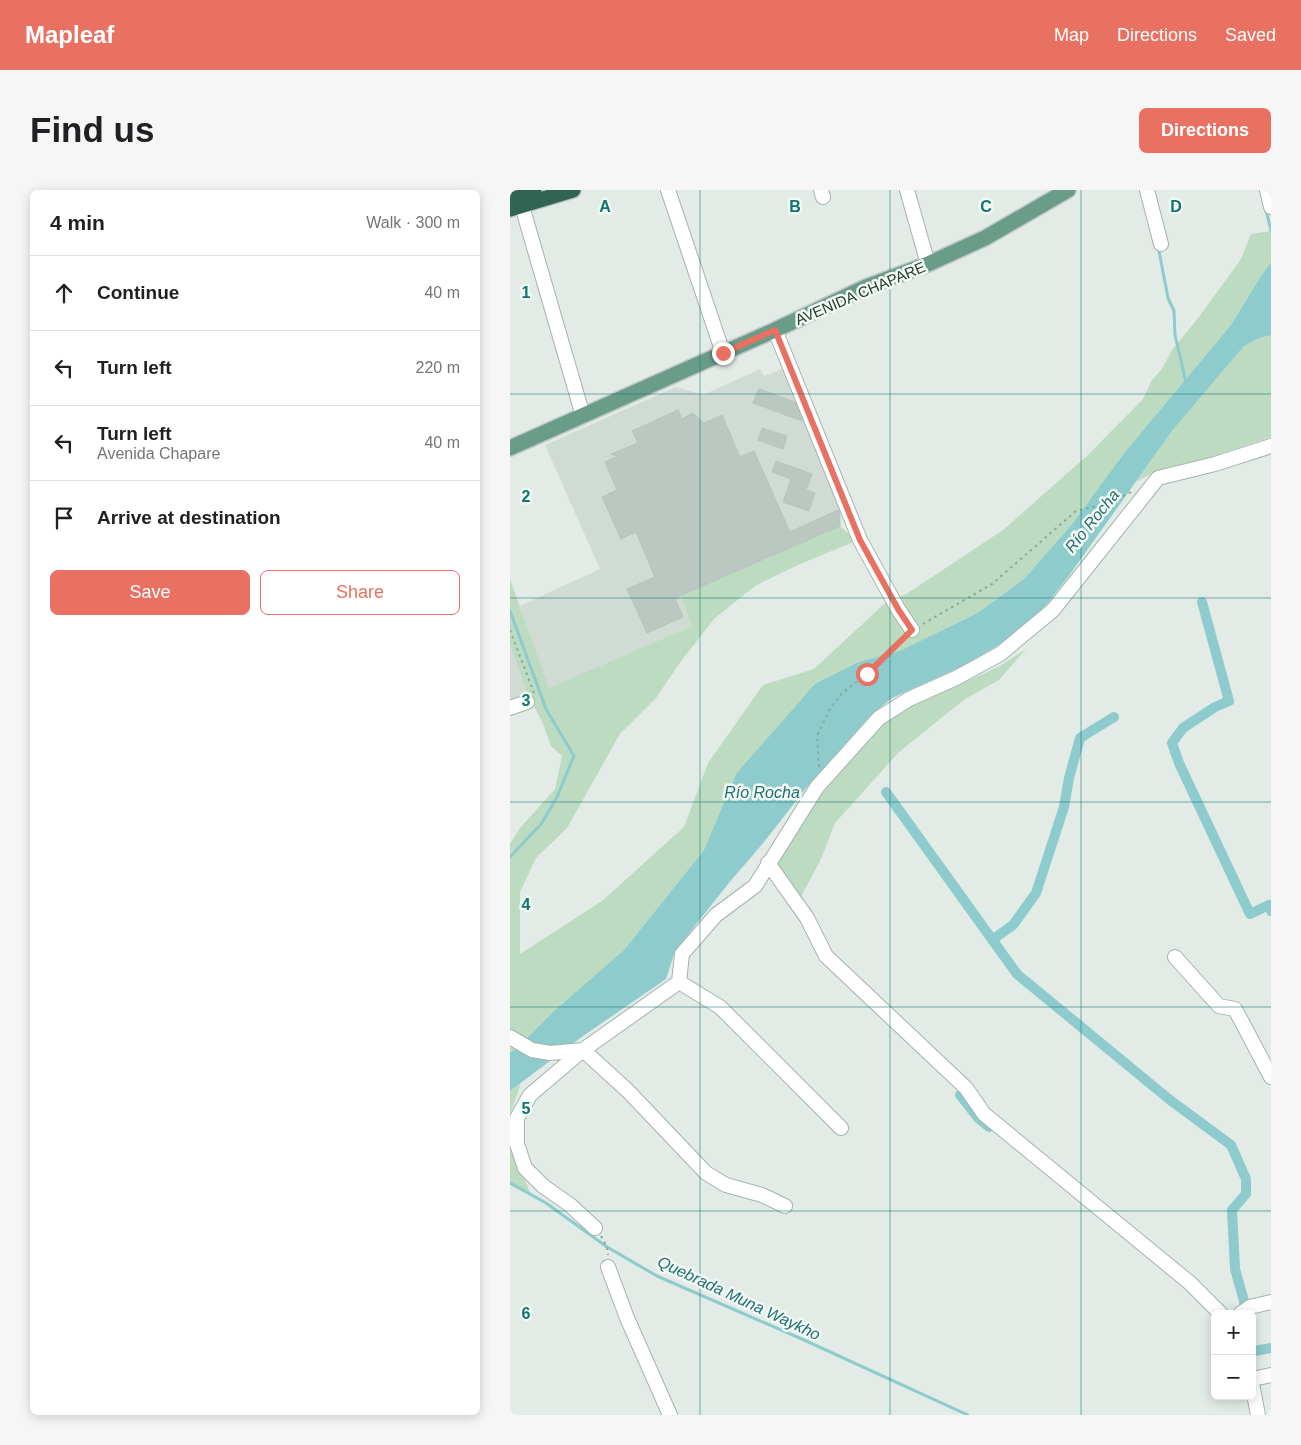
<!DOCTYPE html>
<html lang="en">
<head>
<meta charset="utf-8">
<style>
  body { margin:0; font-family:Arial,sans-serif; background:#f6f6f6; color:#202124 }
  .controls { position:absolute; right:15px; bottom:15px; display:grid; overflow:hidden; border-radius:8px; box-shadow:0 2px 12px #0003 }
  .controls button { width:45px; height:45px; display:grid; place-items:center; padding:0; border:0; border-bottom:1px solid #e0e0e0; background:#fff; color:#202124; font:25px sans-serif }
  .stop { position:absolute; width:15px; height:15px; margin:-11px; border:4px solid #e87162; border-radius:50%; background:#fff }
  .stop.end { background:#e87162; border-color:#fff; box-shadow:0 1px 5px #0008 }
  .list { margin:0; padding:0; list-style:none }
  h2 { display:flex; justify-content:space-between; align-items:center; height:65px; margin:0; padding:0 20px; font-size:21px }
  h2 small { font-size:16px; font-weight:400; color:#757577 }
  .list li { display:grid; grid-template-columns:32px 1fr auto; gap:15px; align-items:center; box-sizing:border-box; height:75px; padding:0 20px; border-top:1px solid #e0e0e0 }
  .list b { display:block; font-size:19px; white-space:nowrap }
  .list p { margin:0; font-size:16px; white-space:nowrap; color:#757577 }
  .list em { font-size:16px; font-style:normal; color:#757577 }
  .actions { display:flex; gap:10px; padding:15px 20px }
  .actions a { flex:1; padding:11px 0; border:1px solid #e87162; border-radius:8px; text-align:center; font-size:18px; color:#e87162 }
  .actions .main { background:#e87162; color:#fff }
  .icon { flex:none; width:28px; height:28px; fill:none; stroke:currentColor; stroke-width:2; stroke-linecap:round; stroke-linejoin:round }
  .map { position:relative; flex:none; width:761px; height:1225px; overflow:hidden; border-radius:8px }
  header { display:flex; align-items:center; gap:30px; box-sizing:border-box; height:70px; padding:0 25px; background:#e87162; color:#fff }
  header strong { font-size:24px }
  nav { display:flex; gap:28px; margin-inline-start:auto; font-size:18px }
  .intro { display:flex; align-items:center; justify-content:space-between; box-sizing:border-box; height:120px; padding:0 30px }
  h1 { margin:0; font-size:35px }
  .button { padding:12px 22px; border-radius:8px; background:#e87162; color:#fff; font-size:18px; font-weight:700 }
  main { display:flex; gap:30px; padding:0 30px }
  aside { flex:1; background:#fff; border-radius:8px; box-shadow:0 2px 12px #0003 }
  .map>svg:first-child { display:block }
  .built { fill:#d0dbd4 }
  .green { fill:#bcdbc0 }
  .water { fill:#8dcbcc }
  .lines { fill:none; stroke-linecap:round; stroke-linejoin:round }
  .stream { stroke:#8dcbcc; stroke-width:3 }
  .canal { stroke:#8dcbcc; stroke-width:10 }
  .building { fill:#bac8c1; stroke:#b5c4bc }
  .minor-casing { stroke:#a5b3ac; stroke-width:16 }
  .major-casing { stroke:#c1c8c5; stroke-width:18 }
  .highway-casing { stroke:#c1c8c5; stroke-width:18 }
  .path { stroke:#84ac9a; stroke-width:2; stroke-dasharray:2.5 4; stroke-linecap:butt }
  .minor { stroke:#fff; stroke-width:14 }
  .major { stroke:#699d89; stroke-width:15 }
  .highway { stroke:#316553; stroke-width:15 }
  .route { stroke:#e87162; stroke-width:6 }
  .grid { fill:none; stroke:#0f766e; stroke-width:1; stroke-opacity:0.55 }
  .labels { text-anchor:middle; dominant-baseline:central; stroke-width:5; stroke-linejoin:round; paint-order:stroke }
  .street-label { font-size:15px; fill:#233b31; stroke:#f2f8f4 }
  .water-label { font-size:16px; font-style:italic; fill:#217072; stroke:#f2f8f4 }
  .grid-label { font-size:16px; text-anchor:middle; font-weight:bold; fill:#0f766e; stroke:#f2f8f4; stroke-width:5; stroke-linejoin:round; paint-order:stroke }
</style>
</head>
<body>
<header>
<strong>Mapleaf</strong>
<nav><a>Map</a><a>Directions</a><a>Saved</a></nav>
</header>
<div class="intro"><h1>Find us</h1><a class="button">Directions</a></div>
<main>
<aside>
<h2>4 min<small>Walk · 300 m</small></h2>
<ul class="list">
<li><svg class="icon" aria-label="ahead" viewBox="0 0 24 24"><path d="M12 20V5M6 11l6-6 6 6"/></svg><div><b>Continue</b></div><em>40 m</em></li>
<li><svg class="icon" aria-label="left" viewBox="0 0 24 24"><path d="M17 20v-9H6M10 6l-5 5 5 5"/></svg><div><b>Turn left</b></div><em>220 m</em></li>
<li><svg class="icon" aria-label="left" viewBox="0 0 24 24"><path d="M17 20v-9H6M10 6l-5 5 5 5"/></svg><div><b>Turn left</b><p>Avenida Chapare</p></div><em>40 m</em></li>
<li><svg class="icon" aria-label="arrive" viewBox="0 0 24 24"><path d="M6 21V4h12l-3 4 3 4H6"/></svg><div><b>Arrive at destination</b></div></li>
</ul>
<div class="actions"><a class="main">Save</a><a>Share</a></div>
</aside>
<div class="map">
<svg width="761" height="1225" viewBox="0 0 761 1225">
  <rect width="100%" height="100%" fill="#e2ebe6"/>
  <!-- built -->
  <path class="built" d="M275 178 330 319V336L171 406 182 436 38 499 10 416 90 379 35 255 166 197 193 205 250 179 254 186Z
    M0 454 18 506 0 512Z"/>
  <!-- green -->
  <path class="green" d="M761 41V72L751 86 721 135 615 262 562 334 515 388 469 422 439 437 390 462 349 472 226 584 194 660 114 760 44 821 5 860 0 862V654L10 638 45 599 52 566 41 556 31 529 18 506 0 454V389L39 498 182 436 171 406 330 336 346 351 290 374 245 396 205 428 171 471 146 508 110 544 57 638 26 668 10 702V764L92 711 174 637 198 573 253 495 304 479 374 414 398 403 493 340 579 264 633 209 642 190 652 179 662 160 689 127 731 69 741 44Z
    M761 145V247L698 268 647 280 626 292 662 241 734 156 749 148Z
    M516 459 489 490 455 509 389 562 325 633 311 669 291 707 293 717 264 676 292 632 323 589 379 527 490 476Z
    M11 893 0 924V901Z
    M0 954 21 1005 0 993Z"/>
  <!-- water -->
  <path class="water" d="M761 72V145L749 148 734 156 662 241 558 387 533 419 490 454 455 475 382 508 360 526 296 598 254 652 218 694 165 761 156 789 73 846 0 901V862L5 860 44 821 114 760 194 660 226 584 305 494 349 472 390 461 439 437 469 422 515 388 562 334 615 262 721 135 751 86Z"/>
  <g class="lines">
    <!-- stream -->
    <path class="stream" d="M756 20 761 41
      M648 56 658 108 664 121 665 145 676 192
      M0 421 36 519 64 566 47 607 32 633 0 667
      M0 993 36 1013 97 1057 147 1086 294 1150 458 1225"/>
    <!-- canal -->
    <path class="canal" d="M692 412 719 511 705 517 673 538 662 553 669 573 740 724 759 715 761 721
      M376 602 507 784 660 910 721 955 736 989V1004L722 1020 725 1079 734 1111 735 1124
      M482 750 503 735 526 703 554 617 559 588 570 548 604 527
      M450 905 468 928 479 937
      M742 1159 745 1161 761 1158"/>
  </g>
  <!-- building -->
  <path class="building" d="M249 199 285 212 292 231 243 213Z
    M168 220 172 229 183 223 194 233 212 225 230 267 244 261 280 342 328 320 330 323V336L165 408 173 427 137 443 117 399 145 387 126 342 111 349 92 307 107 300 95 272 108 266 101 264 128 253 122 241Z
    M252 238 277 246 273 259 248 250Z
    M266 271 302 284 296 300 305 303 299 321 273 312 281 289 262 282Z"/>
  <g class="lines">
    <defs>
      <path id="minor" d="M158 0 213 163
        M311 0 313 7
        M397 0 418 74
        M637 0 651 54
        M757 0 761 17
        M12 16 73 226
        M265 140 350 350 388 419 402 440
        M0 518 17 512
        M258 673 297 728 316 766 456 898 474 924 680 1093 711 1124
        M665 767 709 816 725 819 761 887
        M169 792 210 817 331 938
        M0 847 22 860 40 863 73 860 118 901 196 983 216 995 252 1005 275 1016
        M85 1038 60 1015 33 996 15 978 7 954V928L20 905 73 860 169 792 172 764 206 725 245 696 307 597 369 528 399 509 446 488 490 464 543 420 648 288 705 274 761 256
        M98 1077 117 1128 160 1225
        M730 1124 740 1117 761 1112
        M742 1189 761 1185
        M742 1194 748 1225"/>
      <path id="major" d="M0 258 265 140 356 97 418 74 475 48 558 0"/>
      <path id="highway" d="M0 7 24 0
        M0 19 63 0"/>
    </defs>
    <!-- minor casing -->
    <use href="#minor" class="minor-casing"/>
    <!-- major casing -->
    <use href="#major" class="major-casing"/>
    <!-- highway casing -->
    <use href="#highway" class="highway-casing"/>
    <!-- path -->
    <path class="path" d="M413 434 482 394 566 321 599 313 621 302
      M0 440 24 503
      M309 577 307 546 320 519 332 503 357 484 395 447
      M91 1046 97 1057 98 1065"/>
    <!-- minor -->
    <use href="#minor" class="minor"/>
    <!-- major -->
    <use href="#major" class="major"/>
    <!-- highway -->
    <use href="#highway" class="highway"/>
  </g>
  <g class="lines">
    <!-- route -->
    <path class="route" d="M213 163 265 140 350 350 388 419 402 440 357 484"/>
  </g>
  <!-- grid -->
  <path class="grid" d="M190 0V1225M380 0V1225M571 0V1225M0 204H761M0 408H761M0 612H761M0 817H761M0 1021H761"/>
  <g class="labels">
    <!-- street labels -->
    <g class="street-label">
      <text transform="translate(350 103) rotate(-23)">AVENIDA CHAPARE</text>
    </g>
    <!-- water labels -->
    <g class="water-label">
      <text transform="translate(582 331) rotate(-51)">Río Rocha</text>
      <text x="252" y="602">Río Rocha</text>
      <text transform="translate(229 1108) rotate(25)">Quebrada Muna Waykho</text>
    </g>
  </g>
  <g class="grid-label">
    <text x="95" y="22">A</text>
    <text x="285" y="22">B</text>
    <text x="476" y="22">C</text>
    <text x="666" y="22">D</text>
    <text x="16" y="108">1</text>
    <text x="16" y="312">2</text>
    <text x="16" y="516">3</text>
    <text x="16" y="720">4</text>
    <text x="16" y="924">5</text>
    <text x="16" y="1129">6</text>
  </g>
</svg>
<div class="controls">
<button>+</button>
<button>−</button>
</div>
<div class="stop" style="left:357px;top:484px"></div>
<div class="stop end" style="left:213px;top:163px"></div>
</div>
</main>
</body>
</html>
